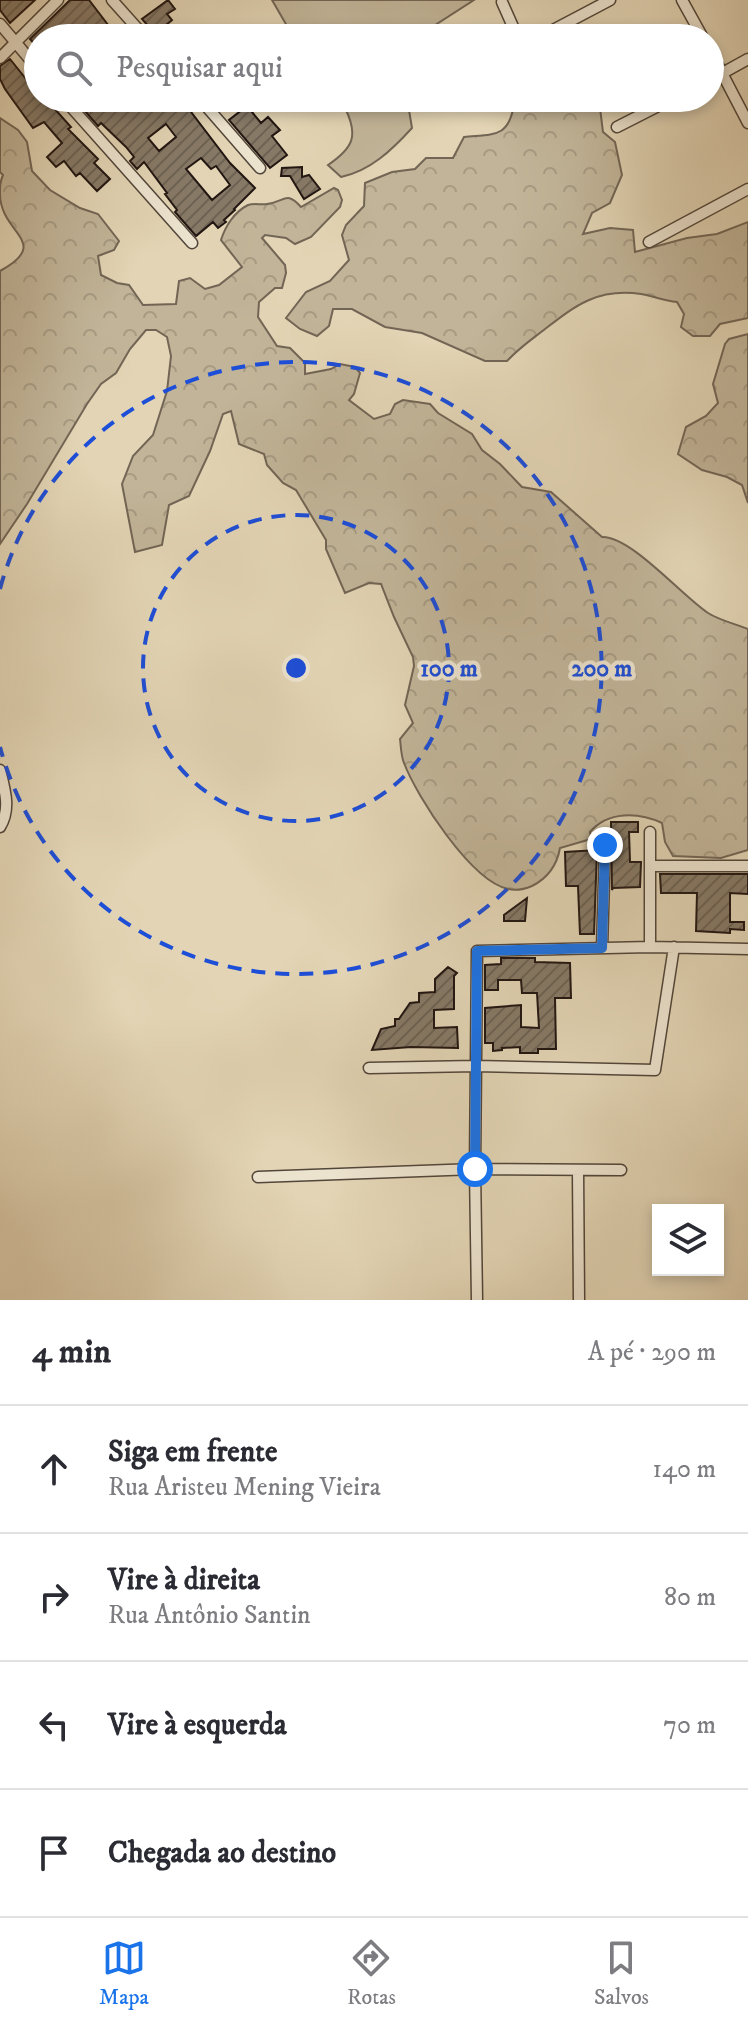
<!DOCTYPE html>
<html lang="pt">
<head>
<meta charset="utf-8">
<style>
  body { margin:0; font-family:"IM FELL DW Pica",serif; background:#f7f7f7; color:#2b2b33 }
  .controls { position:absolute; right:24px; bottom:24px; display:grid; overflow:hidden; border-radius:0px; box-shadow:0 4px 12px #0003 }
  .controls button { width:72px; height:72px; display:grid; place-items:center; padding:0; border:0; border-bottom:2px solid #e1e1e2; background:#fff; color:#2b2b33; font:40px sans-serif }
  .stop { position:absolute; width:24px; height:24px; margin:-18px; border:6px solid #1a73e8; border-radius:50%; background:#fff }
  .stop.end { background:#1a73e8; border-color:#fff; box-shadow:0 2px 8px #0008 }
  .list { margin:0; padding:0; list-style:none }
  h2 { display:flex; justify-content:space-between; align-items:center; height:104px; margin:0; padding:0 32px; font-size:34px }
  h2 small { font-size:26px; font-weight:400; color:#7c7c81 }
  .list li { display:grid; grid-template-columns:52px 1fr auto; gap:24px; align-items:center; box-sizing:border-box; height:128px; padding:0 32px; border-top:2px solid #e1e1e2 }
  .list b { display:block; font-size:30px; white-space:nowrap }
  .list p { margin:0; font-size:26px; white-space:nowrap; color:#7c7c81 }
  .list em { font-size:26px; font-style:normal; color:#7c7c81 }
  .icon { flex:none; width:44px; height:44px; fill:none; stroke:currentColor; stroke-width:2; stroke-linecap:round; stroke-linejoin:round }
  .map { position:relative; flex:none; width:748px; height:1300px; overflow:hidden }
  .search { position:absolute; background:#fff; box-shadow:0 4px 12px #0003; left:24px; right:24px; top:24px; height:88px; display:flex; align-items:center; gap:20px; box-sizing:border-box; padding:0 28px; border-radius:44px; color:#7c7c81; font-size:30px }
  .sheet { height:616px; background:#fff }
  nav { display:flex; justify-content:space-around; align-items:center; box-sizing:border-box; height:112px; border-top:2px solid #e1e1e2; background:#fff; font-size:22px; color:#7c7c81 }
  nav a { display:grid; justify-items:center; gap:4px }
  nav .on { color:#1a73e8 }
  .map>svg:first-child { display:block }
  .green { fill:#c1b498; stroke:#726555; stroke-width:2 }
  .forest { fill:url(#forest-crowns); stroke:#726555; stroke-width:2 }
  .building { fill:url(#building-hatch); stroke:#221612; stroke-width:2; fill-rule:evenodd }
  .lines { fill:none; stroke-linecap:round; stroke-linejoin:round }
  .minor-casing { stroke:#52463a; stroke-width:13 }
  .minor { stroke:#ece3ce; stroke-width:10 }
  .route { stroke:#1a73e8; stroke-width:10 }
  .ring { fill:none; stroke:#1d4ed8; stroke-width:4; stroke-dasharray:14 10 }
  .centre { fill:#1d4ed8; stroke:#ece3ce; stroke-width:4 }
  .ring-label { font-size:24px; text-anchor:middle; font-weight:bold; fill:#1d4ed8; stroke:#ece3ce; stroke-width:8; stroke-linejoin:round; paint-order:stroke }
</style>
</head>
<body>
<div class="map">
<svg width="748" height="1300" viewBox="0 0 748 1300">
  <defs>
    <pattern id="forest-crowns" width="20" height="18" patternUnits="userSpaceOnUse" patternTransform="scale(2)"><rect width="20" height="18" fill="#c1b498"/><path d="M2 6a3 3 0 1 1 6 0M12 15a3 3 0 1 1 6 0" fill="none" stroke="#a69a82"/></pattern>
    <pattern id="building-hatch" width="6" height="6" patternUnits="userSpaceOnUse" patternTransform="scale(2)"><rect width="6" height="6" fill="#867966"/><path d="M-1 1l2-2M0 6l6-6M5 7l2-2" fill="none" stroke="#6d6253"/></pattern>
  </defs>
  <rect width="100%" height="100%" fill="#e2d4b4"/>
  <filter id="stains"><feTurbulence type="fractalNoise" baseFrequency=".0025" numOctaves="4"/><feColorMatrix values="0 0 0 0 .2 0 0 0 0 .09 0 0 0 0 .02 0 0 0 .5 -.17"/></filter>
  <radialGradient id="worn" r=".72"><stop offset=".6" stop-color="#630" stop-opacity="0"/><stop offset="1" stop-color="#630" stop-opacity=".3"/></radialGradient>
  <!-- green -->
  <path class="green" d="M272 0H474L415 38H294Z
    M315 98H403L409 110 412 128C392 150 370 171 341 177L328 165C353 148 359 136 345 108Z"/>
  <!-- forest -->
  <path class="forest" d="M534 100 576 103 600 108 603 132 615 142 622 175 610 203 592 213 583 234 610 228 633 230 635 252 687 238 717 234 748 222V318L720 324 710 336H693L681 327 684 314 677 302C664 301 653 296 641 294 598 288 576 305 545 329 531 340 519 348 507 361H485L422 333 385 327 352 309H333L329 326 317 336 300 329 286 318 306 292 330 281 349 260 342 235 346 225 364 206 365 183 392 172 415 169 426 158H453L464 137C494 134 509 138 514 104Z
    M0 118 18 130 27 142 32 171 50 190 80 208 98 214 119 241 114 250 98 256 101 275 117 283 129 285 143 305 176 304 179 281 190 278 205 289 219 285 242 267 221 240C225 227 234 212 248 205 254 203 261 205 267 204 285 202 286 190 301 207L334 188 338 190 342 200 340 207 311 237 295 244 286 238 265 235 262 238 285 265 286 273 282 288H275L259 302 258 317 277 346 290 348 305 363V374L331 369 340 364 355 367 360 373 354 394 349 400 374 419 390 414 395 404 403 400 430 404 438 413 472 434 482 450 500 464 522 487 551 492 602 537C631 536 682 596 708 613 719 620 735 624 748 629V850L721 858 673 856 665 842 662 823C638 812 608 811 590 832L591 839 560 848C557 865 548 878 532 886 525 889 516 891 508 889 471 881 417 797 404 763 401 756 401 747 400 739L413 723 405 705 414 666 413 657 394 617 381 584 369 583 345 593 326 549V540L296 490 283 483 267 465 264 454 239 444 231 411 223 414 210 451 189 496 169 505 162 545 135 552 122 484 133 456 153 435 167 391 171 356 167 337 156 330H146L130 349 116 373 101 384 87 404 27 504 0 544V271C53 242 0 234 0 194 0 186 0 182 3 175L0 172Z
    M748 334V503L742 485 727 477 702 470 678 454 686 427 706 416 718 403 713 384 725 344 729 339Z"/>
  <!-- building -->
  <path class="building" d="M0 0H35L10 23 0 10Z
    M70 0H89L118 38H72L64 29 55 38H38V48L30 39Z
    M168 0 175 9 167 14 172 20 155 34 142 19Z
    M10 59 38 94V98H45L71 127 68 129 98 159 94 163 110 179 97 191 80 173 76 176 64 161 56 167 47 157 62 143 44 122 33 128 5 89 0 79V66Z
    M81 98H175L186 109 188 108 230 163 255 188 234 209 235 210 224 220 226 222 218 228 213 222 196 236 175 212 177 210 165 194 167 193 144 162 137 169 130 161 134 157 126 147 101 123 98 126 77 102ZM166 124 176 137 159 151 148 138ZM201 158 211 169 216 166 230 185 212 200 186 169Z
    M247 106 261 123 268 117 280 130 272 136 287 155 270 168 229 120Z
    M302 167V177L309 175 320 189 304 199 290 176H281L282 168Z
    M611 822H638V832H629L630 862H641L640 887 613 888 612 890Z
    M597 850 594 934H580L578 886H566L565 852Z
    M660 874H748V894L730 893V922H744V930L730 929V933L696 931 697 893H661Z
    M527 898 525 921H504V915Z
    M501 958H535V962L570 963 571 998H555L556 1049H538V1053H520V1047L502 1048V1050L493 1051V1043H485V1008L521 1005V1027L539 1028 537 993H522L521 980H498V990H485V965L501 964Z
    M448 967 457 973 454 976V1009L434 1010V1028L457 1027 458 1048 411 1047 372 1050 381 1029 395 1026V1019H399L410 1003 419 1002V993L435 992V979Z"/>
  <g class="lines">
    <defs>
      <path id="minor" d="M112 0 146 38
        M682 0 703 38
        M502 2 518 38
        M0 24 38 69
        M538 38 610 0
        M710 50 748 123
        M0 58 58 0
        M710 80 748 59
        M63 98 192 243
        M199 98 260 168
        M617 127 674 98
        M649 242 748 189
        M0 770C5 790 11 809 0 827
        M650 832V947
        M651 866H748
        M602 948 605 845
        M369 1068 476 1066 655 1070 674 947
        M578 1170 579 1300
        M258 1177 475 1169 621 1170
        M477 1300 475 1169 477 951 650 947 748 949"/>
    </defs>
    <!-- minor casing -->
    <use href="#minor" class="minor-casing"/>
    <!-- minor -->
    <use href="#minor" class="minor"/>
  </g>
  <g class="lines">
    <!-- route -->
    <path class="route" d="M475 1169 477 951 602 948 605 845"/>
  </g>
  <!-- distance rings -->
  <g class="ring">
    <circle cx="296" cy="668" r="153"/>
    <path d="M0 589A306 306 0 1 1 0 747"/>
  </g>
  <circle cx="296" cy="668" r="12" class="centre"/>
  <g class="ring-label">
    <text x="449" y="676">100 m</text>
    <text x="602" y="676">200 m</text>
  </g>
  <rect width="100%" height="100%" filter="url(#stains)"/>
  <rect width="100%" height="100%" fill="url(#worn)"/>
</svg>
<div class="controls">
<button><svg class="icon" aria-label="layers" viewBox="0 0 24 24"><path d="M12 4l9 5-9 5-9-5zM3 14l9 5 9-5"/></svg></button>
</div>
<div class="stop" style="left:475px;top:1169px"></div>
<div class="stop end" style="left:605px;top:845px"></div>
<div class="search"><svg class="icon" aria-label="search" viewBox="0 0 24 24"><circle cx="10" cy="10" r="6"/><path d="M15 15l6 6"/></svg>Pesquisar aqui</div>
</div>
<section class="sheet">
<h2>4 min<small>A pé · 290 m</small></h2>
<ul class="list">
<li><svg class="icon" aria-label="ahead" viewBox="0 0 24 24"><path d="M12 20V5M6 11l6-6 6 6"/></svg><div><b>Siga em frente</b><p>Rua Aristeu Mening Vieira</p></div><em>140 m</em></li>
<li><svg class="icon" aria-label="right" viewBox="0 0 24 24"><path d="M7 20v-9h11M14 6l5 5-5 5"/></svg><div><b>Vire à direita</b><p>Rua Antônio Santin</p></div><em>80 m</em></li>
<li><svg class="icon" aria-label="left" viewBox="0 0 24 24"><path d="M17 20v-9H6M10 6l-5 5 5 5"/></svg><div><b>Vire à esquerda</b></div><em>70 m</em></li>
<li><svg class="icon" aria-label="arrive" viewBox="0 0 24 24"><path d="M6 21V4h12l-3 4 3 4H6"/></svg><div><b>Chegada ao destino</b></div></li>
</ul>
</section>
<nav>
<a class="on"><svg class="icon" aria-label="map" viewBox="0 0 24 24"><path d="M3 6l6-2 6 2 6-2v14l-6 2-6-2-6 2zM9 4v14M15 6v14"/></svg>Mapa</a>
<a><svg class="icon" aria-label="directions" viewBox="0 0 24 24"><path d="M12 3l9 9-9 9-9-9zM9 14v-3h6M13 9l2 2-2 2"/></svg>Rotas</a>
<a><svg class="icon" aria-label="saved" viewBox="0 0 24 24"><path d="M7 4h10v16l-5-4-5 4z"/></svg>Salvos</a>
</nav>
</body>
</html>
